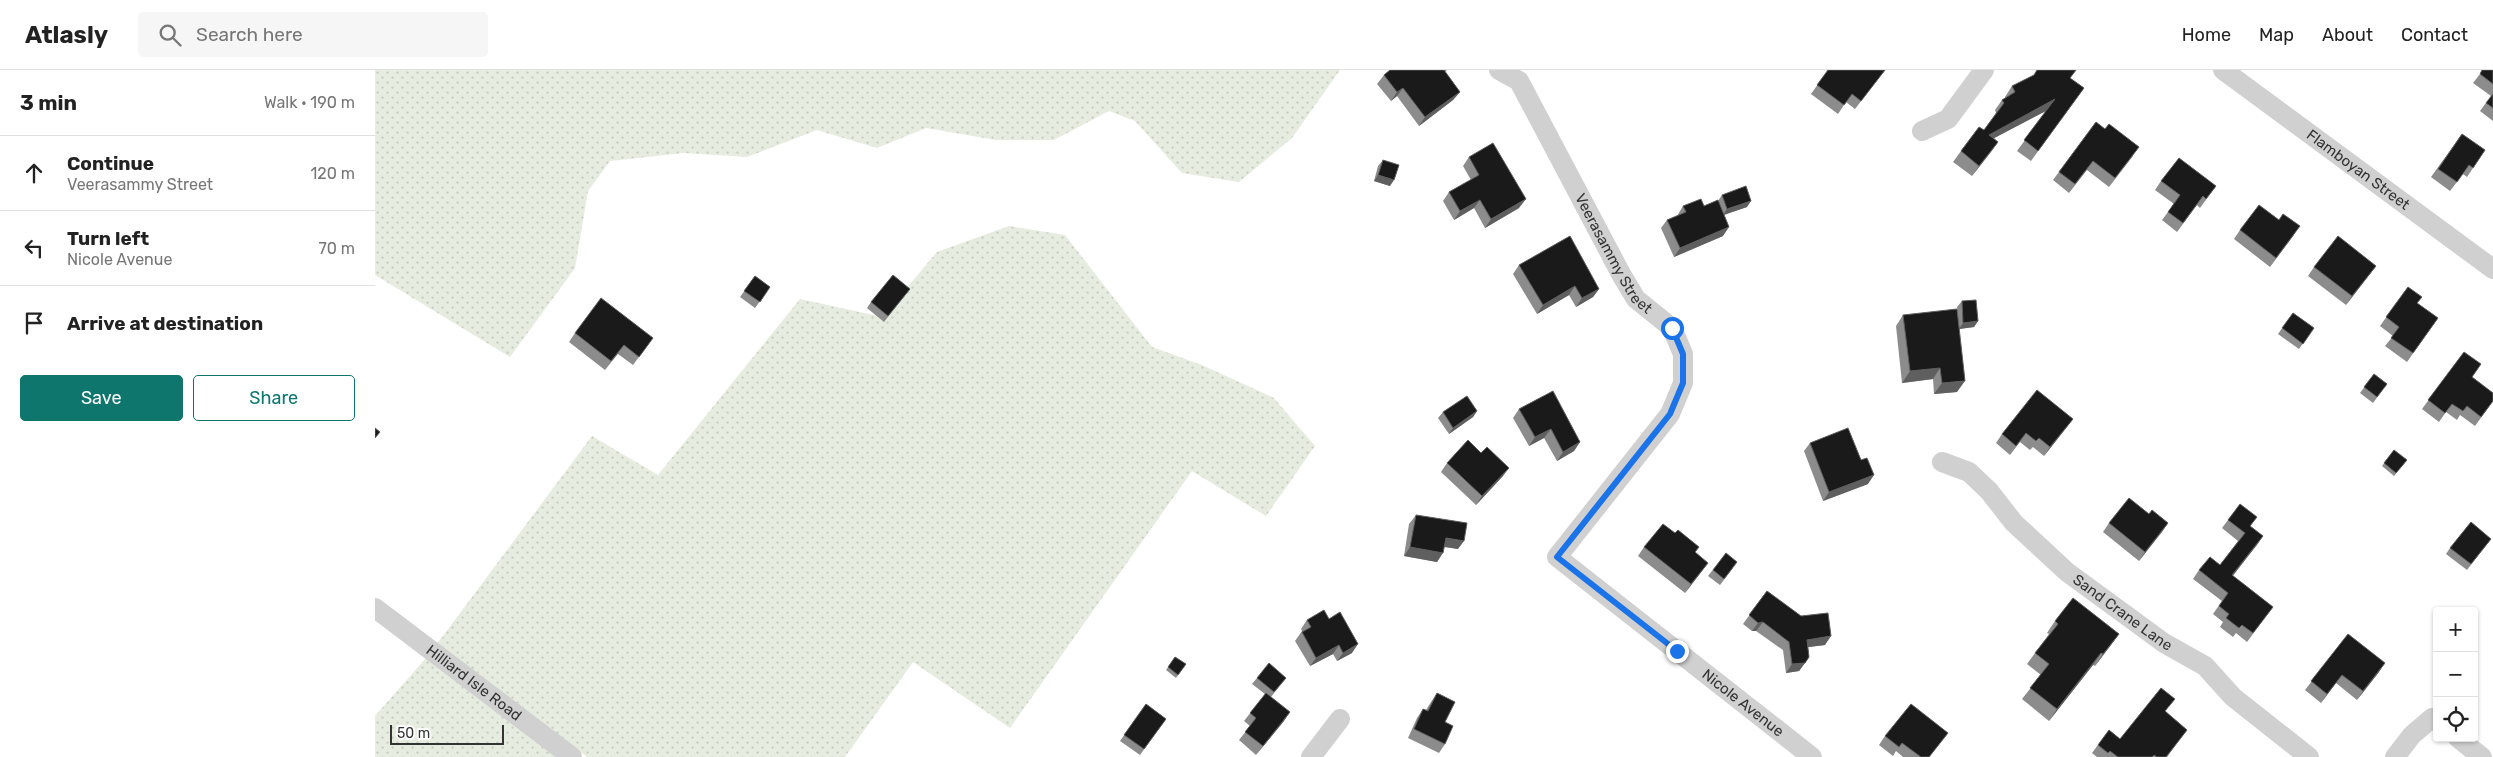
<!DOCTYPE html>
<html lang="en">
<head>
<meta charset="utf-8">
<style>
  body { margin:0; font-family:Rubik,sans-serif; background:#f6f6f6; color:#222 }
  .controls { position:absolute; right:15px; bottom:15px; display:grid; overflow:hidden; border-radius:5px; box-shadow:0 1px 4px #0004 }
  .controls button { width:45px; height:45px; display:grid; place-items:center; padding:0; border:0; border-bottom:1px solid #e0e0e0; background:#fff; color:#222; font:25px sans-serif }
  .scale { position:absolute; left:15px; bottom:12px; width:114px; box-sizing:border-box; padding-left:5px; border:2px solid #333; border-top:0; font-size:14px; line-height:18px; white-space:nowrap; color:#333; -webkit-text-stroke:4px #fff; paint-order:stroke }
  .stop { position:absolute; width:15px; height:15px; margin:-11px; border:4px solid #1a73e8; border-radius:50%; background:#fff }
  .stop.end { background:#1a73e8; border-color:#fff; box-shadow:0 1px 5px #0008 }
  .list { margin:0; padding:0; list-style:none }
  h2 { display:flex; justify-content:space-between; align-items:center; height:65px; margin:0; padding:0 20px; font-size:21px }
  h2 small { font-size:16px; font-weight:400; color:#767676 }
  .list li { display:grid; grid-template-columns:32px 1fr auto; gap:15px; align-items:center; box-sizing:border-box; height:75px; padding:0 20px; border-top:1px solid #e0e0e0 }
  .list b { display:block; font-size:19px; white-space:nowrap }
  .list p { margin:0; font-size:16px; white-space:nowrap; color:#767676 }
  .list em { font-size:16px; font-style:normal; color:#767676 }
  .actions { display:flex; gap:10px; padding:15px 20px }
  .actions a { flex:1; padding:11px 0; border:1px solid #0f766e; border-radius:5px; text-align:center; font-size:18px; color:#0f766e }
  .actions .main { background:#0f766e; color:#fff }
  .icon { flex:none; width:28px; height:28px; fill:none; stroke:currentColor; stroke-width:2; stroke-linecap:round; stroke-linejoin:round }
  .map { position:relative; flex:none; width:2118px; height:687px; overflow:hidden }
  header { display:flex; align-items:center; gap:30px; box-sizing:border-box; height:70px; padding:0 25px; background:#fff; border-bottom:1px solid #e0e0e0 }
  header strong { font-size:24px }
  nav { display:flex; gap:28px; margin-inline-start:auto; font-size:18px }
  .search { width:350px; height:45px; background:#f6f6f6; display:flex; align-items:center; gap:12px; box-sizing:border-box; padding:0 18px; border-radius:5px; color:#767676; font-size:19px }
  main { display:flex }
  aside { flex:1; background:#fff }
  .map>svg:first-child { display:block }
  .grass { fill:url(#grass-dots) }
  .lines { fill:none; stroke-linecap:round; stroke-linejoin:round }
  .minor { stroke:#d0d0d0; stroke-width:20 }
  .wall { fill:#8c8c8c }
  .shaded-wall { fill:#5f5f5f }
  .building { fill:#1a1a1a; stroke:#5f5f5f }
  .route { stroke:#1a73e8; stroke-width:6 }
  .labels { text-anchor:middle; dominant-baseline:central; stroke-width:5; stroke-linejoin:round; paint-order:stroke }
  .street-label { font-size:15px; fill:#333; stroke:#fff }
</style>
</head>
<body>
<header>
<strong>Atlasly</strong>
<div class="search"><svg class="icon" aria-label="search" viewBox="0 0 24 24"><circle cx="10" cy="10" r="6"/><path d="M15 15l6 6"/></svg>Search here</div>
<nav><a>Home</a><a>Map</a><a>About</a><a>Contact</a></nav>
</header>
<main>
<aside>
<h2>3 min<small>Walk · 190 m</small></h2>
<ul class="list">
<li><svg class="icon" aria-label="ahead" viewBox="0 0 24 24"><path d="M12 20V5M6 11l6-6 6 6"/></svg><div><b>Continue</b><p>Veerasammy Street</p></div><em>120 m</em></li>
<li><svg class="icon" aria-label="left" viewBox="0 0 24 24"><path d="M17 20v-9H6M10 6l-5 5 5 5"/></svg><div><b>Turn left</b><p>Nicole Avenue</p></div><em>70 m</em></li>
<li><svg class="icon" aria-label="arrive" viewBox="0 0 24 24"><path d="M6 21V4h12l-3 4 3 4H6"/></svg><div><b>Arrive at destination</b></div></li>
</ul>
<div class="actions"><a class="main">Save</a><a>Share</a></div>
</aside>
<div class="map">
<svg width="2118" height="687" viewBox="0 0 2118 687">
  <defs>
    <pattern id="grass-dots" width="8" height="8" patternUnits="userSpaceOnUse" patternTransform="scale(1.25)"><rect width="8" height="8" fill="#e6ecdf"/><path d="M2 2h.1M6 6h.1" fill="none" stroke="#c6cbc0" stroke-width="1.8" stroke-linecap="round"/></pattern>
  </defs>
  <rect width="100%" height="100%" fill="#fff"/>
  <!-- grass -->
  <path class="grass" d="M0 0H965L917 68 864 112 807 103 760 51 734 41 679 70H621L551 58 502 78 442 60 372 87 309 83 235 91 213 121 200 198 135 287 0 205Z
    M634 156 690 165 777 277 827 295 899 328 940 376 891 446 817 401 635 658 538 592 470 687H212L62 574 217 366 283 405 425 229 507 247 562 182Z
    M51 588 182 687H0V646Z"/>
  <g class="lines">
    <!-- minor -->
    <g class="minor">
      <path id="s1" d="M1124 0 1144 11 1246 204 1261 229 1297 258 1308 284V313L1295 344 1182 487 1437 687"/>
      <path id="s2" d="M1848 0 2118 199"/>
      <path d="M1547 61 1573 49 1609 0"/>
      <path id="s3" d="M1567 392 1594 402 1614 421 1639 453 1692 502 1789 573 1830 596 1858 627 1934 687"/>
      <path id="s4" d="M0 538 197 687"/>
      <path d="M2083 668 2107 687"/>
      <path d="M936 687 965 649"/>
      <path d="M2020 687 2037 665 2057 648 2062 652"/>
    </g>
  </g>
  <!-- wall -->
  <path class="wall" d="M1015 0H1072L1070 2 1085 22 1078 30 1044 56 1022 26 1016 31 1002 14 1009 5Z
    M1453 0H1510L1480 39 1471 32 1463 44 1436 24Z
    M2118 0V51L2105 41 2116 26 2098 13 2105 4Z
    M1695 8 1709 18 1656 91 1642 81 1672 40 1619 68 1623 72 1597 106 1578 92 1586 81 1609 60 1621 43 1620 40 1627 30 1630 28V27L1637 16Z
    M1721 52 1758 86 1734 117 1712 100 1694 123 1678 110Z
    M2087 64 2110 80 2092 107 2088 104 2075 121 2056 107Z
    M1094 87 1144 138 1110 158 1099 138 1079 150 1068 131 1074 122 1096 110 1088 96Z
    M1008 90 1015 116 999 111 1003 96Z
    M1786 111 1841 116 1825 138 1822 135 1802 162 1787 150 1799 134 1780 120Z
    M1347 125 1372 137 1349 145 1348 166 1299 187 1286 158 1292 150 1302 146 1308 136H1329L1343 131Z
    M1865 160 1919 165 1895 197 1859 169Z
    M1144 195 1224 219 1218 227 1201 237 1194 225 1162 244 1138 204Z
    M2001 196 1971 235 1933 206 1939 197Z
    M380 206 395 217 380 238 365 227Z
    M2033 217 2042 233 2063 248 2032 292 2010 276 2018 266 2005 256Z
    M535 219 509 252 492 238 496 232Z
    M1587 231 1603 251 1599 257 1584 259 1582 237Z
    M1918 243 1939 258 1924 279 1903 264Z
    M1528 245 1582 322 1559 324 1558 309 1527 313 1521 256Z
    M200 263 278 268 258 295 243 284 230 300 194 272Z
    M2089 282 2097 307 2118 331 2100 356 2085 345 2082 350 2071 342 2064 352 2047 339Z
    M1999 304 2012 314 1998 333 1985 323Z
    M1144 339 1205 372 1199 381 1182 391 1169 368 1154 376 1138 348Z
    M1102 341 1098 347 1074 364 1063 348 1068 342Z
    M1698 349 1669 386 1658 377 1655 380 1645 372 1635 385 1621 373 1627 364Z
    M1435 373 1493 414 1448 431 1429 381Z
    M2019 380 2032 390 2019 406 2007 396Z
    M1072 393 1128 406 1101 435 1066 402Z
    M1774 444 1793 453 1764 491 1728 462 1734 453Z
    M1041 445 1083 479 1069 477 1062 492 1029 486 1034 454Z
    M1853 450 1875 457 1888 466 1858 506 1898 537 1872 572 1861 563 1858 567 1845 557 1848 552 1838 544 1847 531 1818 509 1824 500 1845 495 1863 471 1847 458Z
    M1300 463 1320 483 1327 501 1310 523 1263 486 1269 477Z
    M2112 474 2092 500 2071 484 2075 478Z
    M1351 483 1358 498 1345 515 1333 506Z
    M1392 521 1450 575 1433 577 1434 587 1424 601 1411 603 1408 580 1381 561H1377L1368 554Z
    M954 549 977 583 962 591 958 584 935 596 920 571 927 561 926 559 932 550Z
    M1680 551 1744 564 1720 596 1718 595 1674 651 1647 629 1666 605 1652 594 1674 564 1672 563Z
    M1973 564 2004 602 1982 630 1961 613 1946 633 1930 620Z
    M800 587 811 594 801 608 791 600Z
    M882 608H911L896 627 909 651 881 685 864 670 875 656 869 651 890 624 877 614Z
    M1062 623 1070 652V674L1064 683 1033 668 1042 648 1048 639 1051 640 1056 632Z
    M771 634 791 649 765 685 745 671Z
    M1790 642 1812 660 1792 687H1722L1717 683 1734 660 1745 669Z
    M1510 666 1566 671 1554 687H1528L1521 681 1518 686 1504 675Z"/>
  <!-- shaded-wall -->
  <path class="shaded-wall" d="M1028 18 1022 26 1016 31 1022 22Z
    M1085 22 1078 30 1044 56 1050 47Z
    M1680 29 1673 40 1606 75 1614 65Z
    M1623 72 1616 82 1597 106 1604 96Z
    M1003 105 1019 110 1015 116 999 111Z
    M1151 129 1144 138 1110 158 1116 149Z
    M1105 130 1099 138 1079 150 1085 141Z
    M1376 131 1372 137 1348 145 1352 139Z
    M1354 157 1348 166 1299 187 1305 178Z
    M2001 196 1995 204 1971 235 1977 226Z
    M1200 216 1194 225 1162 244 1168 235Z
    M1224 219 1218 227 1201 237 1207 228Z
    M1603 251 1599 257 1584 259 1588 253Z
    M1565 298 1558 309 1527 313 1535 301Z
    M1590 311 1582 322 1559 324 1567 313Z
    M1102 341 1098 347 1074 364 1078 358Z
    M1698 349 1692 357 1669 386 1675 377Z
    M1176 359 1169 368 1154 376 1160 367Z
    M1205 372 1199 381 1182 391 1188 382Z
    M1134 398 1128 406 1101 435 1107 426Z
    M1499 405 1493 414 1448 431 1454 422Z
    M1793 453 1787 462 1764 491 1770 482Z
    M1888 466 1882 475 1851 514 1857 505Z
    M1071 468 1089 471 1083 479 1065 476Z
    M1035 477 1068 483 1062 492 1029 486Z
    M1333 493 1327 501 1310 523 1316 514Z
    M1388 552 1381 561H1377L1383 553Z
    M1744 564 1736 575 1720 596 1728 584Z
    M1456 566 1450 575 1426 578 1432 570Z
    M983 574 977 583 962 591 968 583Z
    M964 575 958 584 935 596 941 588Z
    M1726 583 1718 595 1674 651 1682 639Z
    M1430 593 1424 601 1411 603 1417 594Z
    M2010 593 2004 602 1982 630 1988 621Z
    M1967 605 1946 633 1952 624Z
    M915 642 909 651 881 685 888 676Z"/>
  <!-- building -->
  <path class="building" d="M1015 0H1069L1085 22 1050 47 1028 18 1022 22 1009 5Z
    M1453 0H1510L1486 31 1477 24 1469 35 1442 15Z
    M1662 0H1701L1695 8 1709 18 1663 81 1649 70 1680 29 1614 65 1623 72 1604 96 1586 81 1604 57 1609 60 1629 33 1627 30 1640 22 1637 16 1659 5Z
    M2107 0H2118V14L2105 4Z
    M2118 24V38L2111 33Z
    M1721 52 1730 59 1734 54 1764 77 1740 108 1718 91 1700 114 1684 102Z
    M2087 64 2110 80 2098 98 2094 95 2082 112 2063 99Z
    M1118 73 1151 129 1116 149 1105 130 1085 141 1074 122 1104 105 1094 87Z
    M1804 88 1841 116 1831 129 1828 126 1808 153 1793 142 1805 125 1786 111Z
    M1008 90 1024 95 1019 110 1003 105Z
    M1371 116 1376 131 1352 139 1347 125Z
    M1326 129 1329 136 1343 130 1354 157 1305 178 1292 150 1311 142 1308 136Z
    M1884 135 1904 150 1908 144 1925 156 1901 188 1865 160Z
    M1195 166 1224 219 1207 228 1200 216 1168 235 1144 195Z
    M1963 166 2001 196 1977 226 1939 197Z
    M518 205 535 219 513 246 496 232Z
    M380 206 395 217 385 232 369 221Z
    M2033 217 2047 227 2042 233 2063 248 2038 283 2016 268 2024 257 2011 247Z
    M226 228 278 268 264 287 249 275 236 291 200 263Z
    M1601 230 1603 251 1588 253 1587 231Z
    M1582 239 1590 311 1567 313 1565 298 1535 301 1528 245Z
    M1918 243 1939 258 1928 274 1907 258Z
    M2089 282 2106 294 2097 307 2118 323V331L2106 347 2092 336 2088 341 2077 334 2070 343 2053 330Z
    M1999 304 2012 314 2002 327 1989 317Z
    M1662 320 1698 349 1675 377 1664 368 1661 371 1651 363 1641 376 1627 364Z
    M1178 321 1205 372 1188 382 1176 359 1160 367 1144 339Z
    M1092 326 1102 341 1078 358 1068 342Z
    M0 358 5 362 0 368Z
    M1473 358 1486 390 1492 388 1499 405 1454 422 1435 373Z
    M1093 370 1106 383 1112 377 1134 398 1107 426 1072 393Z
    M2019 380 2032 390 2021 403 2009 393Z
    M1754 428 1774 444 1777 440 1793 453 1770 482 1734 453Z
    M1865 434 1882 447 1875 456 1888 466 1857 505 1898 537 1878 563 1867 555 1864 558 1851 548 1854 544 1844 536 1853 523 1824 500 1835 487 1845 495 1870 463 1853 450Z
    M1041 445 1092 453 1089 471 1071 468 1068 483 1035 477Z
    M2096 452 2116 469 2096 494 2075 478Z
    M1288 454 1300 463 1303 460 1324 477 1320 482 1333 493 1316 514 1269 477Z
    M1351 483 1362 492 1349 509 1338 500Z
    M1392 521 1426 546 1453 543 1456 566 1432 570 1434 587 1430 593 1417 594 1414 572 1388 552 1383 553 1374 545Z
    M1698 528 1744 564 1728 584 1726 583 1682 639 1655 618 1674 594 1660 583 1683 554 1680 551Z
    M949 540 954 549 965 542 983 574 968 583 964 575 941 588 927 562 936 557 932 550Z
    M1973 564 2010 593 1988 621 1967 605 1952 624 1936 611Z
    M800 587 811 594 803 605 793 597Z
    M894 593 911 608 899 622 882 608Z
    M1786 618 1800 629 1790 641 1812 660 1791 687H1782L1779 685 1777 687H1743L1735 681 1733 683 1723 675 1734 660 1745 669Z
    M891 623 915 642 888 676 870 662 881 648 875 643Z
    M1062 623 1080 632 1070 652 1078 656 1070 674 1039 659 1048 639 1053 641Z
    M771 634 791 649 769 679 749 665Z
    M1536 634 1573 663 1554 687H1546L1527 673 1524 677 1510 666Z"/>
  <g class="lines">
    <!-- route -->
    <path class="route" d="M1297 258 1308 284V313L1295 344 1182 487 1302 581"/>
  </g>
  <g class="labels">
    <!-- street labels -->
    <g class="street-label">
      <text stroke="none"><textPath href="#s2" startOffset="168">Flamboyan Street</textPath></text>
      <text stroke="none"><textPath href="#s1" startOffset="220">Veerasammy Street</textPath></text>
      <text stroke="none"><textPath href="#s3" startOffset="238">Sand Crane Lane</textPath></text>
      <text stroke="none"><textPath href="#s4" startOffset="124">Hilliard Isle Road</textPath></text>
      <text stroke="none"><textPath href="#s1" startOffset="826">Nicole Avenue</textPath></text>
    </g>
  </g>
</svg>
<div class="controls">
<button>+</button>
<button>−</button>
<button><svg class="icon" aria-label="locate" viewBox="0 0 24 24"><circle cx="12" cy="12" r="6"/><path d="M12 2v4M12 18v4M2 12h4M18 12h4"/></svg></button>
</div>
<div class="scale">50 m</div>
<div class="stop" style="left:1297px;top:258px"></div>
<div class="stop end" style="left:1302px;top:581px"></div>
</div>
</main>
</body>
</html>
